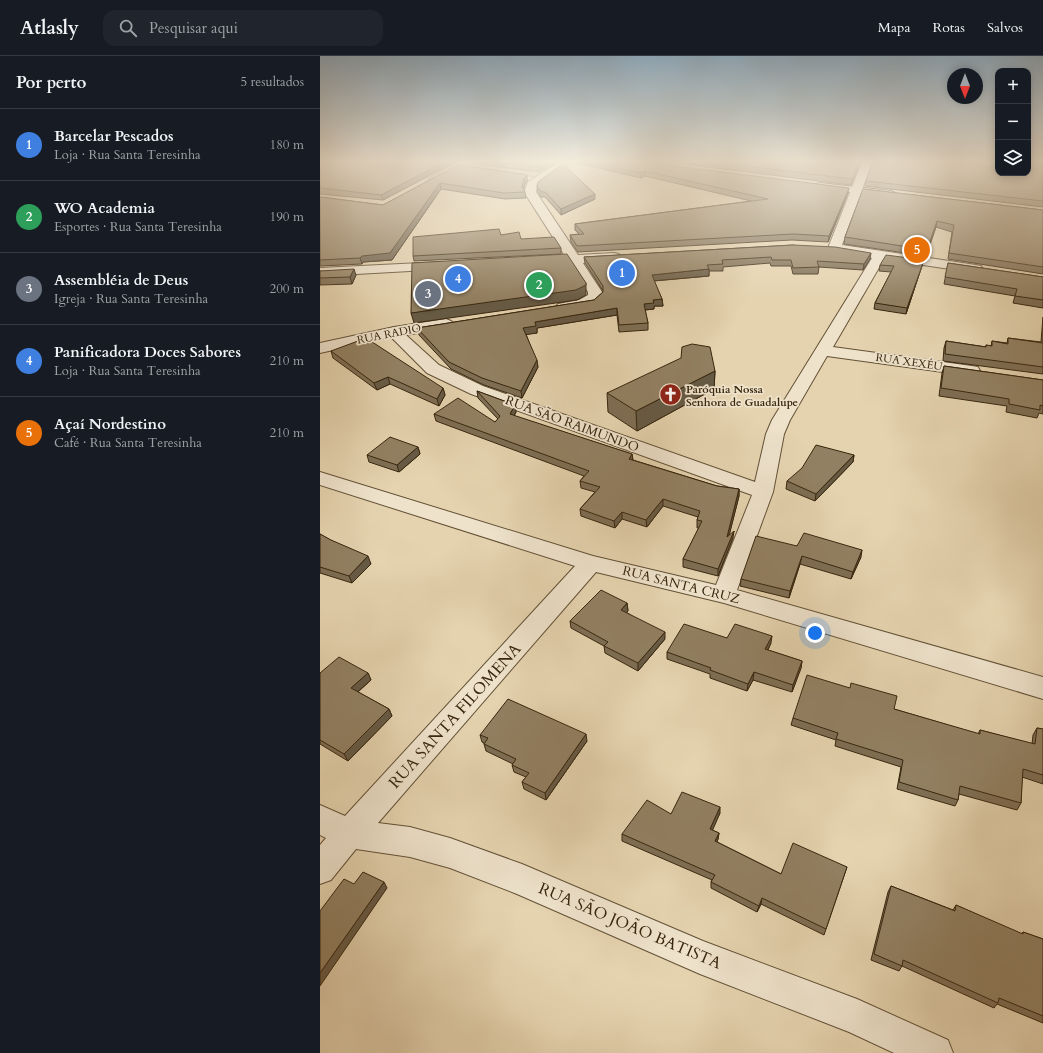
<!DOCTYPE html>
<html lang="pt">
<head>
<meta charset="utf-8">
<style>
  body { margin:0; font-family:Cardo,serif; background:#20242c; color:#f1f3f6 }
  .controls { position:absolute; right:12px; top:12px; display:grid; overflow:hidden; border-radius:8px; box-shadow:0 2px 10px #0003 }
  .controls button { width:36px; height:36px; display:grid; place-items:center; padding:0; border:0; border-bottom:1px solid #363941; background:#171b24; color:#f1f3f6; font:20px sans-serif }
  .compass { position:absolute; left:627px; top:12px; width:36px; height:36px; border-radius:50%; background:#171b24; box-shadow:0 2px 10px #0003; rotate:180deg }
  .you { position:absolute; left:495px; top:577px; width:14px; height:14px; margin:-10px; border:3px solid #fff; border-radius:50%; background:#1a73e8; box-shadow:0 0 0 6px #1a73e833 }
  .badge { display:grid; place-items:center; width:26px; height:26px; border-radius:50%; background:#1a73e8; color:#fff; font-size:13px; font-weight:700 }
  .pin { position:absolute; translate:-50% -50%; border:2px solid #fff; box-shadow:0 1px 4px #0006 }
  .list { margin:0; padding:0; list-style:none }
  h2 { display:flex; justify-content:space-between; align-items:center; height:52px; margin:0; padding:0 16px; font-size:17px }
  h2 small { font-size:13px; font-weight:400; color:#9ea1a6 }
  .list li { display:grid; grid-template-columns:26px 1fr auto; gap:12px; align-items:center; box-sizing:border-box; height:72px; padding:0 16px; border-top:1px solid #363941 }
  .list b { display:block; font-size:15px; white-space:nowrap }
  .list p { margin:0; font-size:13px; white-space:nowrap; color:#9ea1a6 }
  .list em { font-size:13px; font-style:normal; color:#9ea1a6 }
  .icon { flex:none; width:22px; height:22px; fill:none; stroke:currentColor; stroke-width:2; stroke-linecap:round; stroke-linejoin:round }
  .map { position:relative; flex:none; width:723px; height:997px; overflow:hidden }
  header { display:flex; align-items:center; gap:24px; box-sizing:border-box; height:56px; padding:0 20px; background:#171b24; border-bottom:1px solid #363941 }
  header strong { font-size:19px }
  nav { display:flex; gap:22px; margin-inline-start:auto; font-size:14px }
  .search { width:280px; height:36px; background:#20242c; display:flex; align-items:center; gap:10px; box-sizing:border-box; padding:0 14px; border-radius:12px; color:#9ea1a6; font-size:15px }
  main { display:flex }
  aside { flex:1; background:#171b24 }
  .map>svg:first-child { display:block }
  .green { fill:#c8b694; stroke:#806e51 }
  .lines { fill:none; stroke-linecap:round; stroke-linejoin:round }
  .street-casing { stroke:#635136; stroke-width:2 }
  .secondary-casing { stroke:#38260e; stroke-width:2 }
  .street { fill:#eee2cb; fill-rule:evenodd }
  .secondary { fill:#eee2cb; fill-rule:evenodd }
  .wall { fill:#7e6e54; stroke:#38260e }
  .shaded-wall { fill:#665a45; stroke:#38260e }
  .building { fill:#928062; stroke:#38260e }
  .labels { text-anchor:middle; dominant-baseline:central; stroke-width:3.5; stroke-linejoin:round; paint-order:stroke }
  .far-street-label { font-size:11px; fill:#38260e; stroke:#eee2cb }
  .far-poi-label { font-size:11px; font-weight:bold; fill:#38260e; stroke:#eee2cb; text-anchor:start }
  .street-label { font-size:13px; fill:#38260e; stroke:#eee2cb }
  .near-street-label { font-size:16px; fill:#38260e; stroke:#eee2cb }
</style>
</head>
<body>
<header>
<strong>Atlasly</strong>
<div class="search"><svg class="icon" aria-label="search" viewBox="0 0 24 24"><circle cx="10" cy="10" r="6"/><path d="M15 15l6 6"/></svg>Pesquisar aqui</div>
<nav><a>Mapa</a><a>Rotas</a><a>Salvos</a></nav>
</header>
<main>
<aside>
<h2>Por perto<small>5 resultados</small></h2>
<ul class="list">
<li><span class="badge" style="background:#3f7fe0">1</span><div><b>Barcelar Pescados</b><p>Loja · Rua Santa Teresinha</p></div><em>180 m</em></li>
<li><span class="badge" style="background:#2e9e5b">2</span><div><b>WO Academia</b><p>Esportes · Rua Santa Teresinha</p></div><em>190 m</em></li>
<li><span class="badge" style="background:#6b7280">3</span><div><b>Assembléia de Deus</b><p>Igreja · Rua Santa Teresinha</p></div><em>200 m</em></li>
<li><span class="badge" style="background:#3f7fe0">4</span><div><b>Panificadora Doces Sabores</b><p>Loja · Rua Santa Teresinha</p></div><em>210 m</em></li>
<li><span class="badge" style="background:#e8710a">5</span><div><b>Açaí Nordestino</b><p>Café · Rua Santa Teresinha</p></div><em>210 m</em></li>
</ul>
</aside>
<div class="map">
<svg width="723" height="997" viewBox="0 0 723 997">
  <rect width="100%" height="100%" fill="#e5d3af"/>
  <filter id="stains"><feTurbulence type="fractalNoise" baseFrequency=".005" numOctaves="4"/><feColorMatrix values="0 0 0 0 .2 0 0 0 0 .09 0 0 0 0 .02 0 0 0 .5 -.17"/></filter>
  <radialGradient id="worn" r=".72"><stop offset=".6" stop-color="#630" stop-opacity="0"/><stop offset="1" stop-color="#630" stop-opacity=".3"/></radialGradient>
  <!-- green -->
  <path class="green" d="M159 106H241L216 121 150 110Z"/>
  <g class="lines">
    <defs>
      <path id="street" d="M138 106H150L118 125H110L109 123Z
        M239 106H251L217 130 216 136 258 199 294 197 299 198 301 201 299 204 294 205 263 207 282 236V241C274 253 251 257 238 254L236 251 238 248 259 244 268 239V236L250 207 216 208 214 205 216 202 245 200 204 136 208 126Z
        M542 106H552L522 189 656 209 661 210 663 213 661 216 656 217 564 203 513 291 652 310 658 311 660 315 658 319 652 320 507 300 470 364 464 378 453 436 417 534 723 621V643L404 547 276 516 58 767 90 771 130 782 202 808 383 885 537 943 628 984 633 997H574L529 976 380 918 197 838 130 812 90 801 36 793 11 824 0 828V789L6 782 0 779V749L25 760 255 510 0 429V416L273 500 396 529 432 439 151 338 107 317 71 281 0 297V287L74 271 126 263 131 265 134 268 131 271 86 279 119 309 163 330 435 426 446 378 452 364 552 202 514 196 508 192Z
        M121 206 126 207 128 210 126 213 0 220V212Z"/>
      <path id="secondary" d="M500 127 571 135 577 138 571 141 496 132 494 130 496 128Z"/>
    </defs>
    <!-- street casing -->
    <use href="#street" class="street-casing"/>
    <!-- secondary casing -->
    <use href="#secondary" class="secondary-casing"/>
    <!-- street -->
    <use href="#street" class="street"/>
    <!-- secondary -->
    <use href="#secondary" class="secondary"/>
  </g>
  <!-- wall -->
  <path class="wall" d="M0 106H135L63 144 0 138Z
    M151 106H236L219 116 151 107Z
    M253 106H323L528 137 508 186 472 184 258 196 251 186 250 179 259 178 255 174V168L431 145 325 120 321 122Z
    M348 106H541L531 129Z
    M723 106V151L545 130 546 125 666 113Z
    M138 109 207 119V125L205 128 203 133 205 136 206 142 185 143 121 133 72 204 43 206 42 208 0 210V141L63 149Z
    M217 130 275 143 241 159 225 141H221L218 136Z
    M543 133 723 154V218L628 203 632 176 616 171 606 200 524 188 525 181Z
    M181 179 241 192V198L94 205 93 200Z
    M473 189 550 203 543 214 499 211 498 218H473L471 210H451L450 207 403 211V215H389V220L334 225 342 243 343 250H334V253L325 254 328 267V274L299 276 297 259 217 272V277L206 278 218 311 202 342 164 329 131 313 99 279 97 272 274 244 283 236V235L265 207 264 201Z
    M628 207 723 221V252L693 247 695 240 624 228Z
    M560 209 602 210 586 258 554 253 555 247 571 216 559 215Z
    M0 215 36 219 32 228 0 229Z
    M723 261V318L623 305 624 292 626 285 666 291V289L671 290 672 285 687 287 688 282 721 286Z
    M11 295 123 332 125 339 119 350 70 328 57 334 13 302Z
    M624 310 723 324V358L719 357 717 362 686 356 687 350 619 340 622 317Z
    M395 315 394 333 317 375 288 356 287 337Z
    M157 335 195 349 196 356 194 360 312 398 313 404 397 430 419 433V440L409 479 413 482 398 520 363 511V503L379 472H377V464L378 461 343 450 327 471 302 463 295 472 261 460 260 453 275 436 261 432 260 425 264 420 116 365 114 358 175 366 178 363 158 342Z
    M98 391 100 398 79 416 49 406 47 399Z
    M534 399 533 406 495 445 466 433 467 425Z
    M0 478 51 508 32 527 0 517Z
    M477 490 541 501 531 523 480 508 469 542 420 530 421 523Z
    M307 547 308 555 306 556 345 583 318 615 285 597 284 590 251 572 250 565Z
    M407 582 451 587 448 594 482 605 481 612 472 636 433 624 427 635 390 622V618L347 603V596Z
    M0 617H48L51 624 38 636 69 653 72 660 28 705 0 688Z
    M574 653 658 678 660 674 712 688 713 679 717 672 723 673V728L702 721 701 747 697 754 639 738 638 744 635 750 577 733 581 711 515 690 516 684 471 669 473 662Z
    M160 679 267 685 226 744 204 733 202 726 206 721 194 716 192 709 193 708 166 695 164 688V687L162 686Z
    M400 757 392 774 399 777 398 783 397 786 461 818 527 811 504 879 441 848 437 856 391 832V826L392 824 302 785V778L351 758Z
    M571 830 633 854 636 849 701 878 703 876 723 883V967L677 948 674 952 582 910 579 915 551 904 568 836Z"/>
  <!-- shaded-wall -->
  <path class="shaded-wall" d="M124 106H135L63 144 61 139Z
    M227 106H236L219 116 218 111Z
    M539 106H541L531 129 532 123Z
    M325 115V120L321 122 320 117Z
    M207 119V125L205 128 203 136 202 130 204 122Z
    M120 127 121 133 72 204 43 206 42 208 40 202 42 200Z
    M529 132 528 137 508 186 509 180Z
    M275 138V143L241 159V153Z
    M617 165 616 171 606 200 607 194Z
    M551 197 550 203 543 214 544 208Z
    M604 204 586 258 587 252Z
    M34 213 36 219 32 228 30 221Z
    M389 213V220L332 225V219Z
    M266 227V239L257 244 94 267 91 257Z
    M342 243 343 250H334V253L324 254V248L333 244Z
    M297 252V259L217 272V277L204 279 203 272 215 266Z
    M217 304 218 311 202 342 201 335Z
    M395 315 394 333 317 375 316 355Z
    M68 321 70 328 57 334 54 327Z
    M123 332 125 339 119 350 117 343Z
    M195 349 196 356 191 365 190 358Z
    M98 391 100 398 79 416 77 409Z
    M312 398 313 405 309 403Z
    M534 399 533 406 495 445 496 438Z
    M419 433V440L407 488V481Z
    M343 443V450L327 471 326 464Z
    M302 456V463L295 472 294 465Z
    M414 475 413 482 398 520V513Z
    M542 494 541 501 531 523 533 516Z
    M48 500 51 508 32 527 29 520Z
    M482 500 480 508 469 542 470 535Z
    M307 547 308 555 302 561 301 554Z
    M345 576V583L318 615V607Z
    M452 580 451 587 444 601 445 593Z
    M482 605 481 612 472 636 473 629Z
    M434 616 433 624 427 635 428 628Z
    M48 617 51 624 34 639 31 632Z
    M69 653 72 660 28 705 24 698Z
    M266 678 267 685 226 744 225 737Z
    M400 751V757L390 780V773Z
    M399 777 398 783 395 791V785Z
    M64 826 67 832 0 930V917Z
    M442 842 441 848 437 856 439 850Z"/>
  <!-- building -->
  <path class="building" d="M0 106H124L61 139 0 132Z
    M181 106H227L218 111Z
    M275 106H323L529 132 509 180 473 178 257 190 250 179 264 178 255 168 448 143 325 115 320 117Z
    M393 106H539L532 123Z
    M553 106H667L666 113 678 106V117H708V106H723V145L546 125Z
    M243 108 275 138 241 153 225 136H221L217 130 218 126Z
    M138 109 207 119 204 122 202 130 205 136 184 137 120 127 70 197 42 200 40 202 0 204V141L63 149Z
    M543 133 723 154V211L629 197 634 169 617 165 607 194 525 181Z
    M179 173 181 179 199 176 201 183 234 181 241 192 93 200V181Z
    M473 189 515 191 551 197 544 208 497 205 499 211 473 212 471 204H452L451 201 402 204 403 208 387 209 389 213 332 219 342 243 333 244 334 247 324 248 328 267 299 269 297 252 215 266 216 270 203 272 217 304 201 335 162 322 129 306 97 272 274 244 283 236V230L264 201Z
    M247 198 266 227V229L256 234 91 257 92 207Z
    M566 199 604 204 587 252 555 247 574 210 560 209Z
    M628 207 723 221V244L695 240 697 233 625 221Z
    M34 213 30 221 0 222V215Z
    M46 282 123 332 117 343 68 321 54 327 11 295Z
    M688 282 723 287V311L625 298 626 285 666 291V289L672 290V285L688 288Z
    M372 288 390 291 395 315 316 355 287 337 361 302 362 291Z
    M624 310 723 324V350L720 349V354L689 348V343L621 332Z
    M157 335 195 349 190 358 312 398 309 403 397 430 419 433 407 481 414 475 398 513 363 503 382 465 377 464 380 455 343 443 326 464 302 456 294 465 260 453 280 431 260 425 269 415 114 358 138 342 175 366 180 360Z
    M70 381 98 391 77 409 47 399Z
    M496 389 534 399 496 438 467 425 482 412Z
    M484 477 542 494 533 516 482 500 470 535 421 523 436 480 477 490Z
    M0 478 11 484 48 500 29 520 0 511Z
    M281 534 307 547 301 554 345 576 318 607 284 590 288 586 250 565Z
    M364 568 407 582 415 568 452 580 445 593 482 605 473 629 434 616 428 628 390 614 391 612 347 596Z
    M19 601 48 617 31 632 69 653 24 698 0 684V617Z
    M487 619 530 632 531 627 577 640 574 653 660 678V674L715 688 717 672 723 673V719L703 713 701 747 640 730 638 744 579 726 583 704 516 683 518 677 473 662Z
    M188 643 266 678 225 737 202 726 209 717 192 709 196 703 164 688 168 682 160 679Z
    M362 736 400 751 390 773 399 777 395 785 461 818 473 787 527 811 506 873 442 842 439 850 391 826 395 819 302 778 327 744 351 758Z
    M43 816 64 826 0 917V855L24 823 34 828Z
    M571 830 635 855 636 849 703 878V876L723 883V960L679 942 678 947 583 904 582 910 554 898Z"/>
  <!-- sky -->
  <linearGradient id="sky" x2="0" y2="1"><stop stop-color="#8fa9bb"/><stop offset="0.43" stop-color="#f3ebdb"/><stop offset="1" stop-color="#f3ebdb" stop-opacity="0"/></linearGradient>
  <rect width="723" height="245" fill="url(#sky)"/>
  <!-- icons -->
  <defs>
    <symbol id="church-disc" viewBox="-11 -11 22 22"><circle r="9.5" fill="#8f2418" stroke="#eee2cb"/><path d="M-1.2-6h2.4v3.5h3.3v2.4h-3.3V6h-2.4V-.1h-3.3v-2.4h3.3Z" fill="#fff"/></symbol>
  </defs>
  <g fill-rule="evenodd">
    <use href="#church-disc" x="338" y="326" width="25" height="25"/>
  </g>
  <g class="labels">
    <!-- far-street labels -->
    <g class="far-street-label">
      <text transform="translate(69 278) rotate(-11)">RUA RADIO</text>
      <text transform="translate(589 306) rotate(8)">RUA XEXÉU</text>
    </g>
    <!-- far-poi labels -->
    <g class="far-poi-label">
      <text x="366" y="333">Paróquia Nossa<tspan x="366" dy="13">Senhora de Guadalupe</tspan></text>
    </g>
    <!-- street labels -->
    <g class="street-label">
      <text transform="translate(252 368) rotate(20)">RUA SÃO RAIMUNDO</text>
      <text transform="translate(361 529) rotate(14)">RUA SANTA CRUZ</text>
    </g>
    <!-- near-street labels -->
    <g class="near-street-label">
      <text transform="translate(135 660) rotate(-48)">RUA SANTA FILOMENA</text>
      <text transform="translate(310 870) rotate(23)">RUA SÃO JOÃO BATISTA</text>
    </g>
  </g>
  <rect width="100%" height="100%" filter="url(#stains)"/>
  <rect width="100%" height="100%" fill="url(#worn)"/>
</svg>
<div class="controls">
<button>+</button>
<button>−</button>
<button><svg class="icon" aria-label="layers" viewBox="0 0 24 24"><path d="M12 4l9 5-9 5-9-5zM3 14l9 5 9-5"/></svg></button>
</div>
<svg class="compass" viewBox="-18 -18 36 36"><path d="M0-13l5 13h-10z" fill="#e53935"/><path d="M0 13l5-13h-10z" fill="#9ea1a6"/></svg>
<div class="you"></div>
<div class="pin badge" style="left:302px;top:217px;background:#3f7fe0">1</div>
<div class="pin badge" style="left:219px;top:229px;background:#2e9e5b">2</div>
<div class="pin badge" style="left:108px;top:238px;background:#6b7280">3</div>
<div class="pin badge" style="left:138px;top:223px;background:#3f7fe0">4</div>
<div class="pin badge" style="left:597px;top:194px;background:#e8710a">5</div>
</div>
</main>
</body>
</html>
